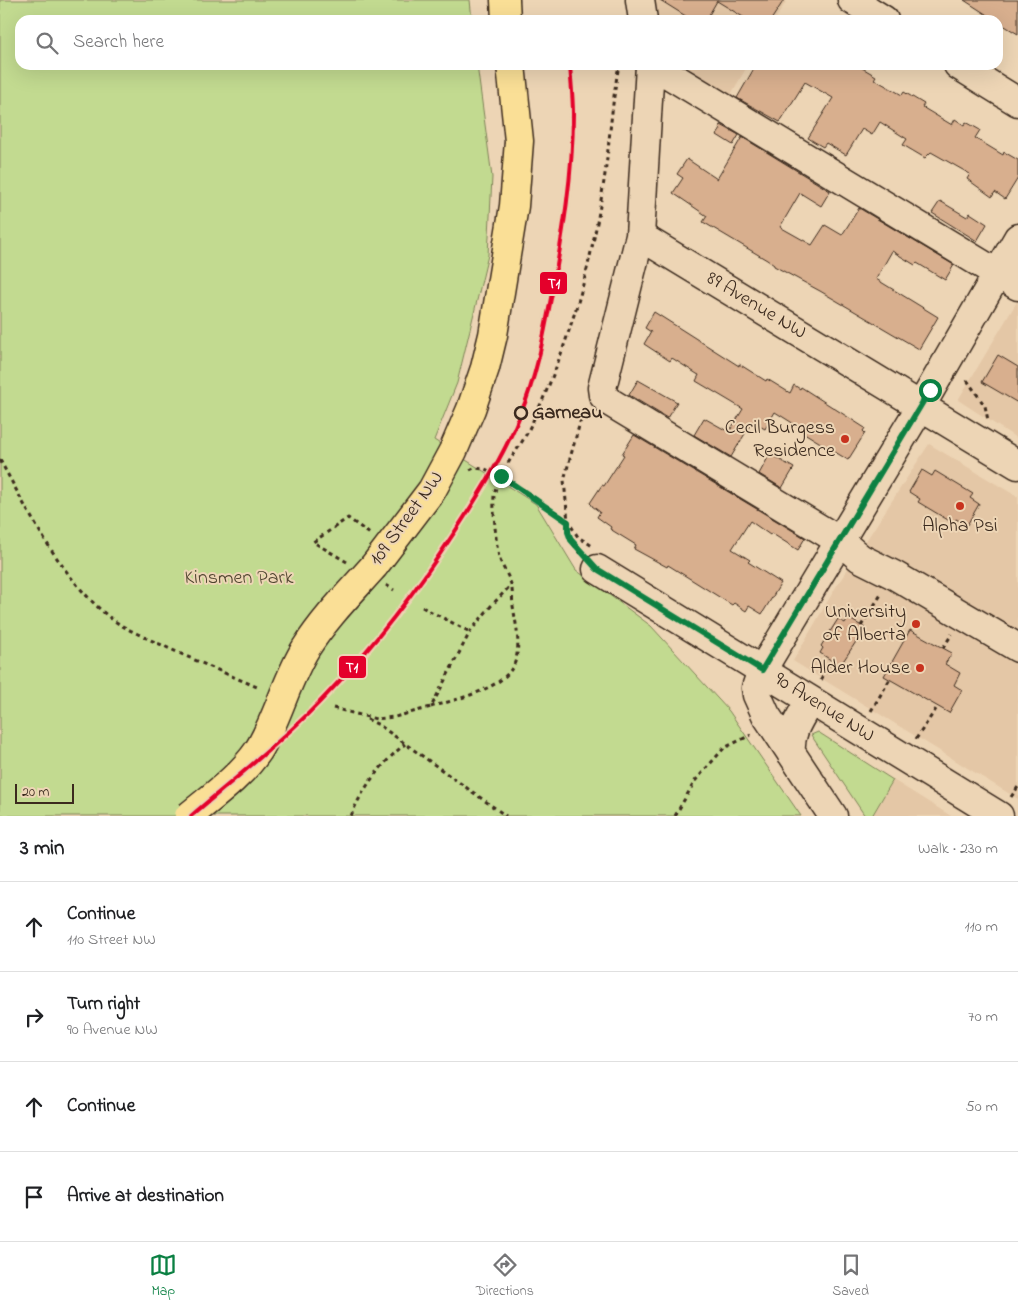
<!DOCTYPE html>
<html lang="en">
<head>
<meta charset="utf-8">
<style>
  body { margin:0; font-family:"Indie Flower",sans-serif; background:#f2f2f2; color:#202124 }
  .scale { position:absolute; left:15px; bottom:12px; width:59px; box-sizing:border-box; padding-left:5px; border:2px solid #3b2a1e; border-top:0; font-size:14px; line-height:18px; white-space:nowrap; color:#3b2a1e; -webkit-text-stroke:4px #edd5b5; paint-order:stroke }
  .stop { position:absolute; width:15px; height:15px; margin:-11px; border:4px solid #0b8043; border-radius:50%; background:#fff }
  .stop.end { background:#0b8043; border-color:#fff; box-shadow:0 1px 5px #0008 }
  .list { margin:0; padding:0; list-style:none }
  h2 { display:flex; justify-content:space-between; align-items:center; height:65px; margin:0; padding:0 20px; font-size:21px }
  h2 small { font-size:16px; font-weight:400; color:#757577 }
  .list li { display:grid; grid-template-columns:32px 1fr auto; gap:15px; align-items:center; box-sizing:border-box; height:90px; padding:0 20px; border-top:1px solid #e0e0e0 }
  .list b { display:block; font-size:19px; white-space:nowrap }
  .list p { margin:0; font-size:16px; white-space:nowrap; color:#757577 }
  .list em { font-size:16px; font-style:normal; color:#757577 }
  .icon { flex:none; width:28px; height:28px; fill:none; stroke:currentColor; stroke-width:2; stroke-linecap:round; stroke-linejoin:round }
  .map { position:relative; flex:none; width:1018px; height:816px; overflow:hidden }
  .search { position:absolute; background:#fff; box-shadow:0 5px 20px #0002; left:15px; right:15px; top:15px; height:55px; display:flex; align-items:center; gap:12px; box-sizing:border-box; padding:0 18px; border-radius:15px; color:#757577; font-size:19px }
  .sheet { height:425px; background:#fff }
  nav { display:flex; justify-content:space-around; align-items:center; box-sizing:border-box; height:70px; border-top:1px solid #e0e0e0; background:#fff; font-size:14px; color:#757577 }
  nav a { display:grid; justify-items:center; gap:2px }
  nav .on { color:#0b8043 }
  .map>svg:first-child { display:block }
  .built { fill:#e4c7a6 }
  .green { fill:#c2da90; stroke:#7e8257 }
  .building { fill:#d8af8e; stroke:#3b2a1e }
  .lines { fill:none; stroke-linecap:round; stroke-linejoin:round }
  .minor-casing { stroke:#3b2a1e; stroke-width:31 }
  .major-casing { stroke:#3b2a1e; stroke-width:31 }
  .path { stroke:#3b2a1e; stroke-width:3; stroke-dasharray:4 4; stroke-linecap:butt }
  .minor { stroke:#edd5b5; stroke-width:28 }
  .major { stroke:#fadf96; stroke-width:28 }
  .major-bridge-casing { stroke:#3b2a1e; stroke-width:31; stroke-linecap:butt }
  .major-bridge { stroke:#fadf96; stroke-width:28 }
  .tram-1-casing { stroke:#edd5b5; stroke-width:8 }
  .tram-1 { stroke:#e4002b; stroke-width:4 }
  .route { stroke:#0b8043; stroke-width:6 }
  .stop-dot { fill:#edd5b5; stroke:#3b2a1e; stroke-width:2.5 }
  .poi-dot { fill:#c8321e; stroke:#edd5b5; stroke-width:2 }
  .labels { text-anchor:middle; dominant-baseline:central; stroke-width:4; stroke-linejoin:round; paint-order:stroke }
  .street-label { font-size:20px; fill:#3b2a1e; stroke:#edd5b5 }
  .stop-label { font-size:20px; font-weight:bold; fill:#3b2a1e; stroke:#edd5b5; text-anchor:start }
  .poi-label { font-size:20px; fill:#3b2a1e; stroke:#edd5b5; text-anchor:end }
  .park-label { font-size:20px; fill:#4f442f; stroke:#edd5b5 }
  .line-badge { stroke:#edd5b5; stroke-width:2 }
  .badge-label { font-size:14px; text-anchor:middle; font-weight:bold; fill:#fff }
</style>
</head>
<body>
<div class="map">
<svg width="1018" height="816" viewBox="0 0 1018 816">
  <rect width="100%" height="100%" fill="#edd5b5"/>
  <filter id="ink" filterUnits="userSpaceOnUse"><feTurbulence type="fractalNoise" baseFrequency=".02" numOctaves="2"/><feDisplacementMap in="SourceGraphic" scale="10" xChannelSelector="R" yChannelSelector="G"/><feConvolveMatrix kernelMatrix="1 2 1 2 8 2 1 2 1" color-interpolation-filters="sRGB"/></filter>
  <g filter="url(#ink)">
    <!-- built -->
    <path class="built" d="M640 0H787L775 20H643Z
      M653 65H748L723 108Z
      M1018 300V439L958 400Z
      M929 444 1018 497V799L793 661 836 587Z
      M893 780 951 816H872Z"/>
    <!-- green -->
    <path class="green" d="M0 0H470L472 20H20V65H477L492 177 488 255 457 383 434 440 536 504 576 570 651 626 729 711 801 816H0Z
      M818 732 893 780 872 816H865L811 735Z"/>
    <!-- building -->
    <path class="building" d="M660 0H784L771 20H748L717 1 706 20H692Z
      M964 0H1018V34L998 22V20H995Z
      M756 65H857L876 76 874 79 902 95 904 92 924 104 922 107 952 125 955 119 964 125 966 122 980 130 975 138 1003 155 1004 152 1018 160V178L1005 199 995 192 992 197 967 179 970 174 931 152 925 158 903 145 907 139 880 122 872 135 862 129 846 155 826 143 823 147 808 138 833 98 805 82 780 122 737 98Z
      M721 125 739 135 733 145 717 135 721 129 719 128Z
      M742 137 830 191 821 206 800 193 780 227 812 245 825 225 842 235 859 208 954 265 945 280 917 263 915 265 892 251 876 279 938 317 919 349 820 291 774 266V265L767 260 703 222 707 216 673 193 683 178 677 174 687 159 717 179Z
      M940 201 967 217 970 213 987 224 977 241 932 213Z
      M654 312 739 366V364L766 381 767 379 790 393 794 385 800 389 801 387 865 428 863 431 865 433 848 460 801 431 802 429 775 412 765 429 752 422 731 457 694 435 704 418 729 432 743 409 696 381 699 375 697 374 672 358 670 361 644 344 651 332 645 328Z
      M998 355 1018 367V403L982 382Z
      M638 380 677 402 667 418 629 395Z
      M634 435 805 538 798 550 771 533 770 535 750 521 732 549 750 560 748 562 781 583 762 614 749 606 746 611 734 603 732 605 668 565 667 567 634 549 636 545 610 529 611 527 597 517 600 512 592 506V505L590 503 602 485 604 486 624 455 622 454Z
      M770 454 794 468 782 488 759 474Z
      M922 470 932 476 935 471 973 494 970 498 979 504 967 525 956 519 953 523 918 502 920 499 909 492Z
      M848 618 865 628 840 666 820 653 823 648 821 646 838 619 845 623Z
      M910 630 952 653 945 664 960 673 954 685 962 690 949 713 884 676Z"/>
    <g class="lines">
      <defs>
        <path id="minor" d="M640 0 643 20
          M852 0 884 20
          M650 65 640 236 602 388 603 395 608 401 840 541 860 558 894 575 1018 648
          M653 65 1018 286
          M958 65 1018 102
          M640 236 1018 465
          M597 569 999 816
          M791 753C789 732 800 718 810 701
          M833 816 766 715 757 695 756 688 762 670 921 406 1018 238"/>
        <path id="major" d="M505 0 506 20
          M374 566 432 490 453 451 471 409 485 368 493 335 514 206 519 141 511 65"/>
      </defs>
      <!-- minor casing -->
      <use href="#minor" class="minor-casing"/>
      <!-- major casing -->
      <use href="#major" class="major-casing"/>
      <!-- path -->
      <path class="path" d="M967 380 985 406 988 420
        M0 460C30 515 60 576 109 617 126 630 147 638 166 647 196 661 227 674 257 687
        M470 470 474 468 485 469 501 476 568 521 578 537 594 547
        M581 553 571 540 569 532 564 480 584 408
        M347 562 313 542 348 518 370 534
        M386 585 394 590
        M422 607 470 632
        M861 626 882 593
        M943 648 952 634
        M821 680 831 661
        M431 707C455 699 505 690 515 662 521 644 516 625 513 606 512 599 513 591 511 584 508 575 503 568 500 560 496 550 493 507 494 496 498 472 516 454 527 433 545 397 560 360 572 321 588 273 598 223 605 174 610 137 612 101 619 65
        M333 708 376 719 395 717 431 707 470 632 491 606 511 585
        M871 711 890 679
        M367 719 379 725 506 816
        M916 739 938 706
        M1011 797 1018 787
        M351 816C363 787 381 764 405 744
        M675 816 695 781 724 748 751 735"/>
      <!-- minor -->
      <use href="#minor" class="minor"/>
      <!-- major -->
      <use href="#major" class="major"/>
      <defs>
        <path id="major-bridge" d="M189 816C213 796 240 777 258 751 278 719 286 680 306 648 325 618 351 592 374 566"/>
      </defs>
      <!-- major-bridge casing -->
      <use href="#major-bridge" class="major-bridge-casing"/>
      <!-- major-bridge -->
      <use href="#major-bridge" class="major-bridge"/>
      <defs>
        <path id="tram-1" d="M191 816C239 775 289 736 332 689 378 641 418 588 454 533 479 495 504 455 521 413 537 375 544 334 552 293 563 234 573 174 573 114 573 97 571 81 570 65"/>
      </defs>
      <!-- tram-1 casing -->
      <use href="#tram-1" class="tram-1-casing"/>
      <!-- tram-1 -->
      <use href="#tram-1" class="tram-1"/>
    </g>
  </g>
  <g class="lines" filter="url(#ink)">
    <!-- route -->
    <path class="route" d="M501 476 568 522V532L571 540 597 569 762 670 930 390"/>
  </g>
  <!-- markers -->
  <circle class="stop-dot" cx="521" cy="413" r="6"/>
  <g class="poi-dot">
    <circle cx="845" cy="439" r="5"/>
    <circle cx="960" cy="506" r="5"/>
    <circle cx="916" cy="624" r="5"/>
    <circle cx="920" cy="668" r="5"/>
  </g>
  <g class="labels">
    <!-- street labels -->
    <g class="street-label">
      <text transform="translate(756 306) rotate(31)">89 Avenue NW</text>
      <text transform="translate(407 519) rotate(-54)">109 Street NW</text>
      <text transform="translate(824 708) rotate(32)">90 Avenue NW</text>
    </g>
    <!-- stop labels -->
    <g class="stop-label">
      <text x="532" y="413">Garneau</text>
    </g>
    <!-- poi labels -->
    <g class="poi-label">
      <text x="835" y="428">Cecil Burgess<tspan x="835" dy="23">Residence</tspan></text>
      <text x="960" y="526" text-anchor="middle">Alpha Psi</text>
      <text x="906" y="612">University<tspan x="906" dy="23">of Alberta</tspan></text>
      <text x="910" y="668">Alder House</text>
    </g>
    <!-- park labels -->
    <g class="park-label">
      <text x="239" y="578">Kinsmen Park</text>
    </g>
  </g>
  <g class="line-badge">
    <rect x="539" y="271" width="29" height="24" rx="5" fill="#e4002b"/>
    <rect x="338" y="655" width="29" height="24" rx="5" fill="#e4002b"/>
  </g>
  <g class="badge-label">
    <text x="554" y="288">T1</text>
    <text x="352" y="672">T1</text>
  </g>
</svg>
<div class="scale">20 m</div>
<div class="stop" style="left:930px;top:390px"></div>
<div class="stop end" style="left:501px;top:476px"></div>
<div class="search"><svg class="icon" aria-label="search" viewBox="0 0 24 24"><circle cx="10" cy="10" r="6"/><path d="M15 15l6 6"/></svg>Search here</div>
</div>
<section class="sheet">
<h2>3 min<small>Walk · 230 m</small></h2>
<ul class="list">
<li><svg class="icon" aria-label="ahead" viewBox="0 0 24 24"><path d="M12 20V5M6 11l6-6 6 6"/></svg><div><b>Continue</b><p>110 Street NW</p></div><em>110 m</em></li>
<li><svg class="icon" aria-label="right" viewBox="0 0 24 24"><path d="M7 20v-9h11M14 6l5 5-5 5"/></svg><div><b>Turn right</b><p>90 Avenue NW</p></div><em>70 m</em></li>
<li><svg class="icon" aria-label="ahead" viewBox="0 0 24 24"><path d="M12 20V5M6 11l6-6 6 6"/></svg><div><b>Continue</b></div><em>50 m</em></li>
<li><svg class="icon" aria-label="arrive" viewBox="0 0 24 24"><path d="M6 21V4h12l-3 4 3 4H6"/></svg><div><b>Arrive at destination</b></div></li>
</ul>
</section>
<nav>
<a class="on"><svg class="icon" aria-label="map" viewBox="0 0 24 24"><path d="M3 6l6-2 6 2 6-2v14l-6 2-6-2-6 2zM9 4v14M15 6v14"/></svg>Map</a>
<a><svg class="icon" aria-label="directions" viewBox="0 0 24 24"><path d="M12 3l9 9-9 9-9-9zM9 14v-3h6M13 9l2 2-2 2"/></svg>Directions</a>
<a><svg class="icon" aria-label="saved" viewBox="0 0 24 24"><path d="M7 4h10v16l-5-4-5 4z"/></svg>Saved</a>
</nav>
</body>
</html>
